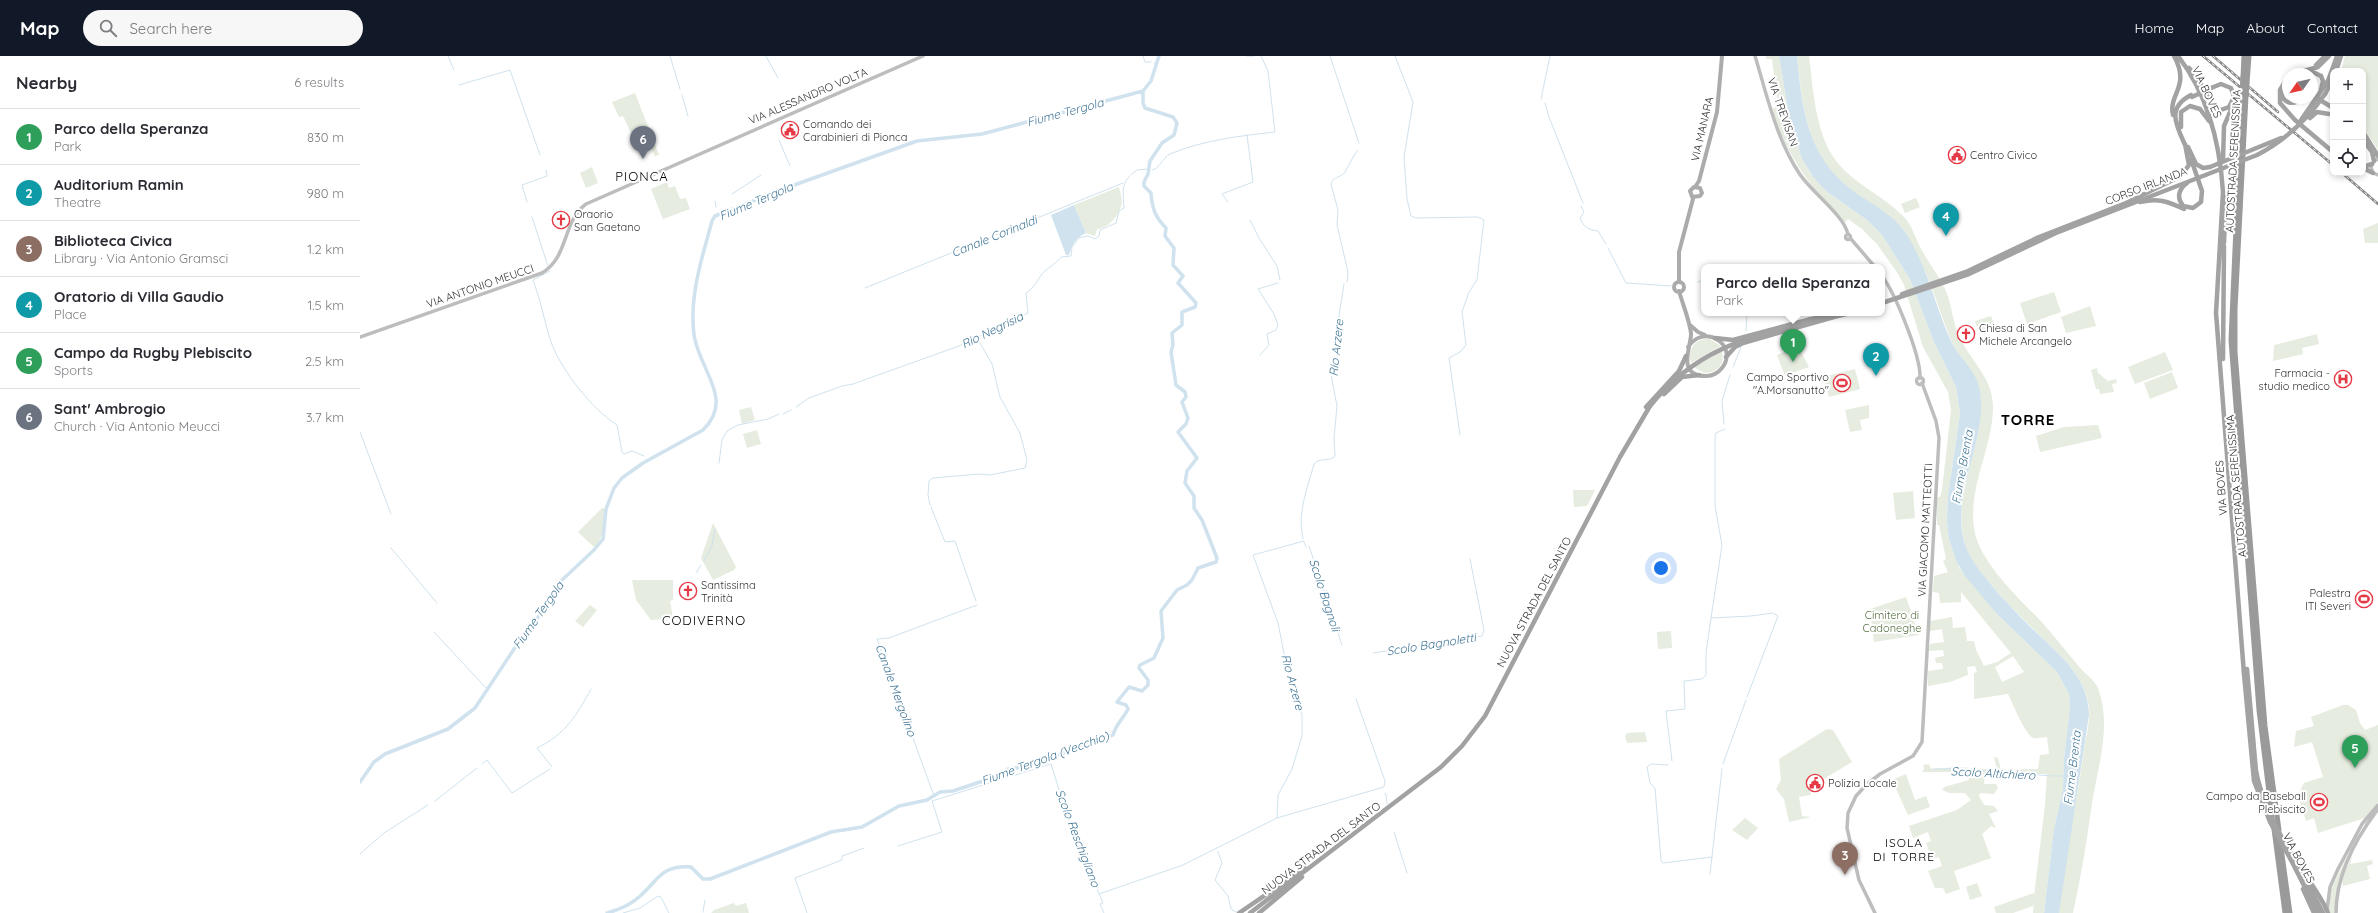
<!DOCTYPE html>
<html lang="en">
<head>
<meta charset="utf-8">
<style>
  body { margin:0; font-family:Quicksand,sans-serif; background:#f7f7f7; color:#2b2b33 }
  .controls { position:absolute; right:12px; top:12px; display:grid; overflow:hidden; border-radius:8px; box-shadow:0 2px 6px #0003 }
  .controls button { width:36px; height:36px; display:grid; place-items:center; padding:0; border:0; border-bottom:1px solid #e1e1e2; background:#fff; color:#2b2b33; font:20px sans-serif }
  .compass { position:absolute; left:1922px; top:12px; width:36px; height:36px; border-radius:50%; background:#fff; box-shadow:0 2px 6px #0003; rotate:236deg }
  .you { position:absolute; left:1301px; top:512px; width:14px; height:14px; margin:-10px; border:3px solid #fff; border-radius:50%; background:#1a73e8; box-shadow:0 0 0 6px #1a73e833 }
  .badge { display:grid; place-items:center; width:26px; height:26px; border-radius:50%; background:#111827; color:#fff; font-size:13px; font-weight:700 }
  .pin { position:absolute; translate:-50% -33px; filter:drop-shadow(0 1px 2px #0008) }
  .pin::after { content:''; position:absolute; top:21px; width:14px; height:12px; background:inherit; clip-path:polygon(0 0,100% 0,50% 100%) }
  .popup { position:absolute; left:1341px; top:208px; width:184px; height:52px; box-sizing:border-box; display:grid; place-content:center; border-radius:8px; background:#fff; filter:drop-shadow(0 1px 3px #0005); font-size:13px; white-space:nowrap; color:#7c7c81 }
  .popup b { font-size:15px; color:#2b2b33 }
  .popup::after { content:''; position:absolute; left:50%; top:100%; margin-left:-8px; border:8px solid transparent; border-top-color:#fff }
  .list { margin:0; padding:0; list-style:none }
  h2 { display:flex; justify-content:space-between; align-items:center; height:52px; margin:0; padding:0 16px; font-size:17px }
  h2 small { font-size:13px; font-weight:400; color:#7c7c81 }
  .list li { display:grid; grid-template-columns:26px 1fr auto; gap:12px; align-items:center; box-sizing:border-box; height:56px; padding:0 16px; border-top:1px solid #e1e1e2 }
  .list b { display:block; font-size:15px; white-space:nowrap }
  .list p { margin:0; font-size:13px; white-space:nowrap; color:#7c7c81 }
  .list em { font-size:13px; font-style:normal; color:#7c7c81 }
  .icon { flex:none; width:22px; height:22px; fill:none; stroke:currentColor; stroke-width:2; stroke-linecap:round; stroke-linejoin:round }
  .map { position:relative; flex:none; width:2018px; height:857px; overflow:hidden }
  header { display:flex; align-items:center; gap:24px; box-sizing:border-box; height:56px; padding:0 20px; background:#111827; color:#fff }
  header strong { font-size:19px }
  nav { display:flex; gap:22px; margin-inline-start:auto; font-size:14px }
  .search { width:280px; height:36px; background:#f7f7f7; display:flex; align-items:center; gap:10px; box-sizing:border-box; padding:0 14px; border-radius:22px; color:#7c7c81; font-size:15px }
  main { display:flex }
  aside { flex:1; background:#fff }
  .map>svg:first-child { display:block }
  .green { fill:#e6ecdf; fill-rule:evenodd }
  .water { fill:#cfe2ee }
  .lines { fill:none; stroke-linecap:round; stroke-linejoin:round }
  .stream { stroke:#cfe2ee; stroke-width:1 }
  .river { stroke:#cfe2ee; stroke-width:3.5 }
  .trunk-tunnel { stroke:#d6d6d6; stroke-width:4.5; stroke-dasharray:4.5 2; stroke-linecap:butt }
  .secondary { stroke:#bdbdbd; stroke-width:3.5 }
  .primary { stroke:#ababab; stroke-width:4 }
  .trunk { stroke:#a2a2a2; stroke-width:4.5 }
  .motorway { stroke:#9a9a9a; stroke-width:5 }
  .rail-casing { stroke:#888; stroke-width:2.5 }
  .rail { stroke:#fff; stroke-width:1; stroke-dasharray:3; stroke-linecap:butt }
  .trunk-bridge { stroke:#a2a2a2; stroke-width:4.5 }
  .motorway-bridge { stroke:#9a9a9a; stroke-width:5 }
  .labels { text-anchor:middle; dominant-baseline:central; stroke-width:4; stroke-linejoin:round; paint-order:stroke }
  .street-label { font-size:11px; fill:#333; stroke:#fff }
  .poi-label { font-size:11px; fill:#333; stroke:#fff; text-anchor:start }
  .park-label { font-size:11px; fill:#56703f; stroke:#fff }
  .water-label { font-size:12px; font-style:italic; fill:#3f7597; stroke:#fff }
  .neighbourhood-label { font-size:12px; letter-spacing:1px; fill:#000; stroke:#fff }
  .quarter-label { font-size:13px; letter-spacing:1px; fill:#000; stroke:#fff }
  .district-label { font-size:15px; font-weight:bold; letter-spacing:1px; fill:#000; stroke:#fff }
</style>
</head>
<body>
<header>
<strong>Map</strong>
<div class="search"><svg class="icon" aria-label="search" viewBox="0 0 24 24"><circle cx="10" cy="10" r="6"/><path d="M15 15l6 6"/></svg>Search here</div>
<nav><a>Home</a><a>Map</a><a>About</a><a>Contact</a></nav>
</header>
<main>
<aside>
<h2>Nearby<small>6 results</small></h2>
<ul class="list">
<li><span class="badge" style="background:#2e9e5b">1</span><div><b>Parco della Speranza</b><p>Park</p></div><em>830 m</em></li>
<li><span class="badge" style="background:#0f9aa8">2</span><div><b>Auditorium Ramin</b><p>Theatre</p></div><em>980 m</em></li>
<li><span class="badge" style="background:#8d6e63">3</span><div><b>Biblioteca Civica</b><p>Library · Via Antonio Gramsci</p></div><em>1.2 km</em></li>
<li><span class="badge" style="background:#0f9aa8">4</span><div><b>Oratorio di Villa Gaudio</b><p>Place</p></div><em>1.5 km</em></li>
<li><span class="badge" style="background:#2e9e5b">5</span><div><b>Campo da Rugby Plebiscito</b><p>Sports</p></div><em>2.5 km</em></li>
<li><span class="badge" style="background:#6b7280">6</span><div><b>Sant' Ambrogio</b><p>Church · Via Antonio Meucci</p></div><em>3.7 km</em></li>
</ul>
</aside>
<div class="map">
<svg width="2018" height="857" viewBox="0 0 2018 857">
  <rect width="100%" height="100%" fill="#fff"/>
  <!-- green -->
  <path class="green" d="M1406 0H1419L1430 65 1442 103 1454 122 1466 135 1507 164 1522 179 1550 223 1574 286 1596 331 1600 358 1588 440 1587 465 1589 483 1599 512 1636 557 1697 616 1709 638 1710 651 1704 702 1703 733 1694 773 1684 857H1673L1674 846 1673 850 1653 857H1636L1634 851 1674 837V840L1685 749 1687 718 1625 717 1624 728H1636L1638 732 1634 738 1620 737 1619 740 1624 749 1634 750 1638 755 1629 758 1636 772 1631 770 1622 778 1631 802 1594 815 1600 833 1586 838 1583 832H1575L1568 815 1582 810 1579 801 1572 803 1566 787 1571 785 1568 776 1553 782 1549 770 1597 754 1611 744 1605 737H1589L1582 734 1584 731 1609 724 1608 719 1597 716H1562L1564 713 1563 709 1569 708 1571 713 1598 711 1637 714 1634 701 1638 702 1641 714 1678 713 1680 699 1689 698 1687 681C1683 681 1678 683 1674 682 1666 681 1652 646 1648 638L1614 643V617L1617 616 1615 610 1607 611 1608 619 1590 626 1568 630V615L1583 613 1582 607H1576L1575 602 1584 600 1583 594 1569 595 1570 588 1584 586 1582 573 1570 575V565L1592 561 1593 572 1605 571 1607 585H1614L1616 594 1624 610 1637 606 1651 597 1601 536V546L1580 547 1579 537 1573 536 1574 520 1588 516 1583 505 1586 503 1579 469H1577V441H1580L1582 434 1591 354 1588 336 1563 291 1544 229 1538 218 1517 188 1502 173 1488 163 1484 168C1454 135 1428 102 1414 59L1413 52 1418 51 1412 3H1406ZM1653 600 1664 616 1642 626 1635 611Z
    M1437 0H1449C1453 32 1455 71 1472 99 1489 126 1520 137 1542 159 1554 170 1555 184 1563 196 1569 208 1580 221 1585 233 1592 247 1592 265 1599 280 1610 305 1634 322 1633 353 1632 394 1606 435 1615 477 1621 506 1657 541 1678 562 1694 579 1707 597 1722 614 1728 620 1734 624 1738 632 1752 669 1738 710 1732 747 1727 784 1721 821 1713 857H1699C1703 802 1717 749 1724 694 1726 679 1732 661 1728 646 1724 625 1710 609 1695 594 1673 572 1615 519 1606 492 1590 442 1621 397 1621 349 1620 317 1602 309 1591 284 1582 263 1576 241 1567 220 1560 204 1540 172 1528 159 1523 154 1514 150 1508 145 1492 135 1475 123 1465 107 1444 76 1441 36 1437 0Z
    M1985 0H2018V94L2003 71V15H1981Z
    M275 37 299 99 295 100 282 72 271 77 263 60 259 61 252 46Z
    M232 111 238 127 226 132 220 117Z
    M307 126 309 132 315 130 320 143 326 142 330 153 303 163 291 133Z
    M759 131C760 136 763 145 761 150 758 161 748 172 737 173L735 180 726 177 714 149Z
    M1556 142 1560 151 1545 157 1541 148Z
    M2018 167V187H2005L2003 173Z
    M1694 236 1701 256 1667 268 1660 247Z
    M1730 250 1736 270 1706 277 1701 261Z
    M1631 260 1635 270 1618 275 1615 265Z
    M1957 278 1959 288 1942 292 1943 298 1913 305 1914 289Z
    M1350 283 1361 290 1331 307C1327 293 1335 282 1350 283Z
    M1438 290 1449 311 1425 320 1417 299Z
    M1362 295C1365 308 1358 317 1344 317L1334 311Z
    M1805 296 1813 314 1775 328 1768 311Z
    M1737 312 1738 317 1748 325 1756 323 1757 327 1752 328 1754 336 1740 338 1739 333H1736L1731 314Z
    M1495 313 1500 333 1469 341 1463 321Z
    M1812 316 1818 332 1790 343 1784 327Z
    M1509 349V362L1500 364 1502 374 1490 376 1485 354Z
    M391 351 395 364 382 368 379 354Z
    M1738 369 1742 382 1680 396 1676 380 1704 371Z
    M397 374 401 388 387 392 383 378Z
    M1213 434H1235L1227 450 1214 451Z
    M1553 435 1555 462 1536 464 1533 437Z
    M242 452 245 453C245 468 244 479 235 492L218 476Z
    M353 467 376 511 374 514 353 524 341 502Z
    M272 524H313V544L310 545 313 562 291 564 276 544Z
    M1546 541 1559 579 1514 586 1510 553Z
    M230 549 237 554 223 571 215 565Z
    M1311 575 1312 592 1298 593 1297 576Z
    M1983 649H1988L1996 654 2000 667 2005 674 2018 669V746L2005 762 1958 777 1954 762 1946 765 1938 739 1944 727 1963 721 1952 686 1934 691 1936 675 1954 670 1951 661Z
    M1467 673 1473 674 1492 706 1449 732 1451 739 1439 741 1442 760 1451 761 1429 766 1424 743 1416 733 1421 724 1419 703Z
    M1285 676 1287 686 1267 687 1265 680 1267 677Z
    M1546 718 1555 744 1566 740 1570 751 1548 759 1532 724Z
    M1385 762 1398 772 1387 784 1372 774Z
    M1992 800 1990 808 2012 804 2013 808 2007 810 2010 823 1983 830 1982 822Z
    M1986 802 1979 825 1975 857H1966L1971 833Z
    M1617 827 1622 840 1610 844 1606 831Z
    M374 847 376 850 386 847 389 857H351L354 854Z"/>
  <!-- water -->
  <path class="water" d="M1419 0H1437C1442 53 1447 100 1492 134 1508 146 1528 155 1541 171 1566 202 1575 252 1592 287 1599 301 1612 311 1617 325 1636 376 1583 441 1608 496 1618 518 1659 560 1678 578 1702 601 1729 623 1729 659L1699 857H1684L1694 773 1703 733 1704 702 1710 651 1709 638 1697 616 1636 557 1605 520 1597 507 1589 483 1587 465 1588 440 1600 358 1596 331 1574 286 1550 223 1522 179 1507 164 1466 135 1454 122 1442 103 1430 65Z
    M714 149 726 177C715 182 712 189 709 199H706L691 159Z"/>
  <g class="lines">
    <!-- stream -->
    <path class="stream" d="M88 0 94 14
      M310 0 320 33
      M406 0 418 22
      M783 0 785 6H791
      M887 0H894
      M970 0 999 87
      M1035 0 1053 46 1044 101 1047 143 1051 160 1056 162 1118 161 1124 164 1117 224 1109 236 1102 256 1106 289 1100 296 1089 302 1100 379
      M794 7H796
      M99 29 150 14 180 99
      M322 39 328 60
      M1181 43 1190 0
      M1185 47 1189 61 1223 147
      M419 84 430 110
      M792 114C800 113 802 102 810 98 843 84 880 80 915 76L908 15 901 0
      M372 138 401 119
      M355 145 356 151
      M167 146 162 129 187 120 186 114
      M868 146 862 138 893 126 887 79
      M1221 150 1224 156 1220 162C1223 171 1229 174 1238 175L1246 188
      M358 157 359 158
      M172 161 188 210
      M890 164 899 182 917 210 920 224
      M1248 192 1266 227 1311 230
      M190 215 173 224C181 244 184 265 191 286 201 314 232 353 257 369L262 396 264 398 272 395 284 400
      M987 226 988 216 977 169 978 154 971 128C973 120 981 122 985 116 990 108 992 101 998 94
      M1338 226 1344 224
      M505 232 763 127
      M1386 275 1387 258
      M900 299 909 289 907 278 916 274 918 269 914 258 898 233 918 227
      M1373 311 1381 291
      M436 351 449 342 482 330 493 328 599 290 668 257 666 237C674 232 677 225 682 218 686 213 696 208 701 201L711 200 712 191 719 182 728 180 735 183 739 180 740 174 756 167 759 155 764 152C763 134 760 126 777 114L787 113
      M423 358 431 354
      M1364 368 1362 345 1370 319
      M1365 373 1356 377 1355 381V450L1362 489 1351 562 1391 560 1413 557 1418 560 1387 641
      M0 376 31 458
      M287 403 288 404
      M359 407 362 384 367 375 378 369 408 363 419 358
      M570 449 568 439 569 425 573 422 619 418 630 419 665 412 667 404 660 377 640 341 632 308 617 282
      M571 451 585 486 595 485 616 545
      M943 483C937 456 947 434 954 408 960 401 970 406 975 400L974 382 977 350 971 318 977 301 976 279 984 228
      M944 486 946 491
      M949 490 982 589
      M31 492 77 547
      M344 505 352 490 355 473
      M336 517 341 509
      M74 576 128 634
      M1013 597 1122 580 1124 574 1110 503
      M1312 705 1306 655 1325 653 1324 625 1342 623 1346 619V597L1351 562
      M122 708 127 704 152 737 190 713
      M1363 708 1386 644
      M1308 709 1291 708 1287 711 1290 727 1295 732 1301 805 1303 807 1352 801
      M192 711 177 692C206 678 216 660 231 633
      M1572 713H1597L1693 720
      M1695 720H1705
      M1024 737 1026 739 1027 748
      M574 740 517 583 529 582 617 549
      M75 745 117 712
      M917 762 1024 731 1025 725 996 643
      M1034 776 1047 817
      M538 790 582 776 572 745 691 708 709 765 743 847 740 848 744 857
      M858 796 862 807 855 824 868 840 871 853 876 856
      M0 798 24 777 68 749
      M1350 818 1362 713
      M739 838 823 809 917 762 918 739 932 713 942 680V659L929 622 918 567 893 499 944 485
      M343 856 345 844
      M263 857 280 852 298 840 301 841 309 857
      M447 857 435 822 482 804V800L504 792"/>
    <!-- river -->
    <path class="river" d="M0 726 14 706 25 698 88 673 115 652 158 587 186 551 201 525 234 494 243 483 246 453 254 432 262 422 283 407 343 374C375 343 339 314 334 279 329 240 342 202 352 165L355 160 423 133 557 85 622 78 783 35 791 25 799 0
      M247 857C258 854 270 849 279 841 298 825 300 809 331 811L343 823H350L471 776 502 771 539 750 567 744 580 736 593 735 638 720 648 713 663 711 702 698 714 691 748 681 753 679C756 668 763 663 768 653L766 649 757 646 769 631 782 635 788 629V624L779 612 780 609 794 602 803 582 801 555 817 534 827 529 832 524 838 512 856 506 857 502 842 464 834 452V440L825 427 827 415 837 402 818 376 826 368 828 362 822 346 826 341 825 336 816 329 811 296 813 289 812 277 822 269V256L835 251 836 247 818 227 823 220 813 209 814 192 805 180 806 172C795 161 792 152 791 137L784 130V126L788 118 790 105 802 87 814 79 817 67 813 61 785 52 783 47V35"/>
    <!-- trunk-tunnel -->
    <path class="trunk-tunnel" d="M1869 384V388"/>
    <!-- secondary -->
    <path class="secondary" d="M1395 0C1407 39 1416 82 1439 117 1451 136 1483 158 1488 178
      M2018 103 2014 105 2011 111 2013 117 2018 119
      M1485.5 181a2.5 2.5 0 1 1 5 0a2.5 2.5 0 1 1-5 0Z
      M1491 183 1515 211
      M1522 220C1535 237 1561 300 1560 322
      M0 281 182 217C209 201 202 166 226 148L563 0
      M1556.5 325a3.5 3.5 0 1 1 7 0a3.5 3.5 0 1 1-7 0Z
      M1967 854 1970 831 1978 813 2002 768 2018 749
      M1515 857 1499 824 1487 772 1488 757 1496 740 1507 728 1520 718 1553 700 1562 686 1579 382 1576 365 1562 327
      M1976 857C1976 819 1996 782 2018 753"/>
    <!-- primary -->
    <path class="primary" d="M1335 131 1339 125 1357 56 1362 0
      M1319 226V196L1333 143 1330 135 1334 131 1340 132 1342 137 1340 140 1332 141
      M1314 231a5 5 0 1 1 10 0a5 5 0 1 1-10 0Z
      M1319 235C1323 249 1329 263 1331 277 1332 289 1315 320 1346 320 1352 320 1358 317 1362 312 1379 290 1345 266 1328 291
      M1330 269 1338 276 1345 279"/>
    <!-- trunk -->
    <path class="trunk" d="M1818 0C1848 39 1860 88 1863 136L1856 257 1884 618
      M1956 9 1965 0
      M1829 12 1836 19 1851 47 1861 54 1869 51 1874 41 1871 32 1861 28 1851 32
      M1976 15 1981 0
      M1933 18 1958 11 1969 0
      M1945 18 1953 16 1961 20
      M1928 21 1920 34V47L1935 64 1973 96
      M1968 25 1977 0
      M1921 36C1923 48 1934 50 1942 42
      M1965 38 1973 23
      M1952 39 1973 52
      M1813 59C1808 38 1831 31 1814 0
      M1821 71V56L1830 50 1840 53 1849 65
      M2003 76 2018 100
      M2003 84 2012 96 2014 105
      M1826 91C1816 69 1806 52 1831 39
      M1828 91 1836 108 1843 112 1850 111
      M1863 105 1864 70 1874 47
      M2003 111 2012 108
      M2003 112 2013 117
      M1827 127C1819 133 1816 141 1823 150L1833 152 1841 146 1842 135 1831 103
      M1780 146C1798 142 1807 145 1824 153
      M1864 187 1866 141
      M1542 238 1608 215 1679 181 1766 147 1821 120 1829 109 1825 88
      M1478 260 1490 257
      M1355 282 1373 284 1451 263 1480 258
      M1366 301 1375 291 1383 287 1481 259
      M1863 303 1864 190
      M1304 338 1322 321 1339 319
      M1286 351 1319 315 1326 300
      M1887 613 1896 715
      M1931 804 1958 857
      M1944 820 1963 857
      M1943 833 1954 857
      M879 857 945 812
      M890 857 1081 711 1102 690 1125 660 1260 401 1290 350
      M899 857 942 821"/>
    <!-- motorway -->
    <path class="motorway" d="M1883 21 1884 0
      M1887 27 1889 0
      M1882 36 1871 284 1899 654 1912 761
      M1886 40 1875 253V296L1905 670 1919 774
      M1914 773 1925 857
      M1920 784 1930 857"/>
    <defs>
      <path id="rail" d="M1843 0 1973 109
        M1853 0 1918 56
        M1982 117 2018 148"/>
    </defs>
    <!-- rail casing -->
    <use href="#rail" class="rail-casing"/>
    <!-- rail -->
    <use href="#rail" class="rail"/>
    <!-- trunk-bridge -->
    <path class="trunk-bridge" d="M1961 34 1963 25 1961 20
      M1832 41 1851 32
      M1950 62 1957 56 1969 58
      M1941 64 1968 25
      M1850 111 1921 82
      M1522 247 1609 218 1696 177 1897 99C1926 84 1947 64 1965 38
      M1290 350C1340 288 1395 280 1468 261
      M1884 618 1894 725 1910 766 1931 804
      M1896 715C1902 746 1917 775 1934 802 1945 820 1960 837 1968 857"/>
    <!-- motorway-bridge -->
    <path class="motorway-bridge" d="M1882 36 1883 21
      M1886 40 1887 27"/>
  </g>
  <!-- icons -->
  <defs>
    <symbol id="civic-ring" viewBox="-11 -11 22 22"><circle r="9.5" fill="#fff" stroke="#e63946" stroke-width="1.5"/><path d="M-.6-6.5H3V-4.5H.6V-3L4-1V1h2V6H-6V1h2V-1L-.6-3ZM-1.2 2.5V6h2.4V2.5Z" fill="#e63946"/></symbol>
    <symbol id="church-ring" viewBox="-11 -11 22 22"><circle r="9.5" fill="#fff" stroke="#e63946" stroke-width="1.5"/><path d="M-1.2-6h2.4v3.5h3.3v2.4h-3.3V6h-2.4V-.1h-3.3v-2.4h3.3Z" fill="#e63946"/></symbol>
    <symbol id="hospital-ring" viewBox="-11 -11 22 22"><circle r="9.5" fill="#fff" stroke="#e63946" stroke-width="1.5"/><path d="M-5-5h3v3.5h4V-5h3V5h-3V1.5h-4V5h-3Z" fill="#e63946"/></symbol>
    <symbol id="stadium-ring" viewBox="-11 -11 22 22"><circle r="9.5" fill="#fff" stroke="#e63946" stroke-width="1.5"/><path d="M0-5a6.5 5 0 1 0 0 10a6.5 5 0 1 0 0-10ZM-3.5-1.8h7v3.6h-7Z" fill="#e63946"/></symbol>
  </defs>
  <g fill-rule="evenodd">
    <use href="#civic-ring" x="420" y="64" width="20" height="20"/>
    <use href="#civic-ring" x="1587" y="89" width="20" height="20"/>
    <use href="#church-ring" x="191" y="154" width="20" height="20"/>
    <use href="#church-ring" x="1596" y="268" width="20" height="20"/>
    <use href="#hospital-ring" x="1973" y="313" width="20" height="20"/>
    <use href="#stadium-ring" x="1472" y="317" width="20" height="20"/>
    <use href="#church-ring" x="318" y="525" width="20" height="20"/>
    <use href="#stadium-ring" x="1994" y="533" width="20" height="20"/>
    <use href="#civic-ring" x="1445" y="717" width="20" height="20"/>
    <use href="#stadium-ring" x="1949" y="736" width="20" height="20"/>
  </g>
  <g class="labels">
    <!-- street labels -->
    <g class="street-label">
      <text transform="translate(1847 36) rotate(65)">VIA BOVES</text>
      <text transform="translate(448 40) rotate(-23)">VIA ALESSANDRO VOLTA</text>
      <text transform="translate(1423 56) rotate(71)">VIA TREVISAN</text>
      <text transform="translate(1342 73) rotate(-77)">VIA MANARA</text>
      <text transform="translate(1873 105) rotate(-87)">AUTOSTRADA SERENISSIMA</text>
      <text transform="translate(1786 130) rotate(-21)">CORSO IRLANDA</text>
      <text transform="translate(120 230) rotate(-19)">VIA ANTONIO MEUCCI</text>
      <text transform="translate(1876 430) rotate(-95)">AUTOSTRADA SERENISSIMA</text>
      <text transform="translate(1861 432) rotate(-94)">VIA BOVES</text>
      <text transform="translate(1565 474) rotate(-87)">VIA GIACOMO MATTEOTTI</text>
      <text transform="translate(1174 546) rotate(-62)">NUOVA STRADA DEL SANTO</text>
      <text transform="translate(961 792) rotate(-37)">NUOVA STRADA DEL SANTO</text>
      <text transform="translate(1939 802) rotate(62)">VIA BOVES</text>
    </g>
    <!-- poi labels -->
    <g class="poi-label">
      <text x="443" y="68">Comando dei<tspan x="443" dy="13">Carabinieri di Pionca</tspan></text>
      <text x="1610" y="99">Centro Civico</text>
      <text x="214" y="158">Oraorio<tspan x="214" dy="13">San Gaetano</tspan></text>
      <text x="1619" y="272">Chiesa di San<tspan x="1619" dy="13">Michele Arcangelo</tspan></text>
      <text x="1970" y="317" text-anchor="end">Farmacia -<tspan x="1970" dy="13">studio medico</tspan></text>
      <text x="1469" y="321" text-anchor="end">Campo Sportivo<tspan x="1469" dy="13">"A.Morsanutto"</tspan></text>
      <text x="341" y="529">Santissima<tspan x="341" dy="13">Trinità</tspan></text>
      <text x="1991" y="537" text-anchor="end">Palestra<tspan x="1991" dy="13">ITI Severi</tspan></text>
      <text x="1468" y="727">Polizia Locale</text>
      <text x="1946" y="740" text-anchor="end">Campo da Baseball<tspan x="1946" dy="13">Plebiscito</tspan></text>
    </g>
    <!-- park labels -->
    <g class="park-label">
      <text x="1532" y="559">Cimitero di<tspan x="1532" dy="13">Cadoneghe</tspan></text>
    </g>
    <!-- water labels -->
    <g class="water-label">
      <text transform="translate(705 56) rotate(-15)">Fiume Tergola</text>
      <text transform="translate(396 145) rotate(-23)">Fiume Tergola</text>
      <text transform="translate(634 180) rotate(-22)">Canale Corinaldi</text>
      <text transform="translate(632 274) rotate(-26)">Rio Negrisia</text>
      <text transform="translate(976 292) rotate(-84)">Rio Arzere</text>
      <text transform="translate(1602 411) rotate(-80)">Fiume Brenta</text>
      <text transform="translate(965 539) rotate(72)">Scolo Bagnoli</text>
      <text transform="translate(178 559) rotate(-55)">Fiume Tergola</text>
      <text transform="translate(1071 588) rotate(-9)">Scolo Bagnoletti</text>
      <text transform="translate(933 626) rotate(75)">Rio Arzere</text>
      <text transform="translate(536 634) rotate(70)">Canale Mergolino</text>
      <text transform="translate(685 702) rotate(-20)">Fiume Tergola (Vecchio)</text>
      <text transform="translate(1712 712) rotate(-83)">Fiume Brenta</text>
      <text transform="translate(1633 717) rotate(3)">Scolo Altichiero</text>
      <text transform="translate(718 782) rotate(69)">Scolo Reschigliano</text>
    </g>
    <!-- neighbourhood labels -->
    <g class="neighbourhood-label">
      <text x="1544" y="786">ISOLA<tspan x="1544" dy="14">DI TORRE</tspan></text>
    </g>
    <!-- quarter labels -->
    <g class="quarter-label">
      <text x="282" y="120">PIONCA</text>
      <text x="344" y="564">CODIVERNO</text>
    </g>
    <!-- district labels -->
    <g class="district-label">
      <text x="1668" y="363">TORRE</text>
    </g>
  </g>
</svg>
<div class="controls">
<button>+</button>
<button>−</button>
<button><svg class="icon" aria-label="locate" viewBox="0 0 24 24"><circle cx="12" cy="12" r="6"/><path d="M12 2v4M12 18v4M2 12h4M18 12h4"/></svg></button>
</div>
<svg class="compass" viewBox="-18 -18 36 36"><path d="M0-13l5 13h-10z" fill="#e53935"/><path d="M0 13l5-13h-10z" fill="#7c7c81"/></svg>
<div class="you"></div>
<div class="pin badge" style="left:1433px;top:306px;background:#2e9e5b">1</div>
<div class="popup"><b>Parco della Speranza</b>Park</div>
<div class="pin badge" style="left:1516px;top:320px;background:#0f9aa8">2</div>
<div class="pin badge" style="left:1485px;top:819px;background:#8d6e63">3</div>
<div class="pin badge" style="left:1586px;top:180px;background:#0f9aa8">4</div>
<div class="pin badge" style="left:1995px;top:712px;background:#2e9e5b">5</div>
<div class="pin badge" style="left:283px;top:103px;background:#6b7280">6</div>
</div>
</main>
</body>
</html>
